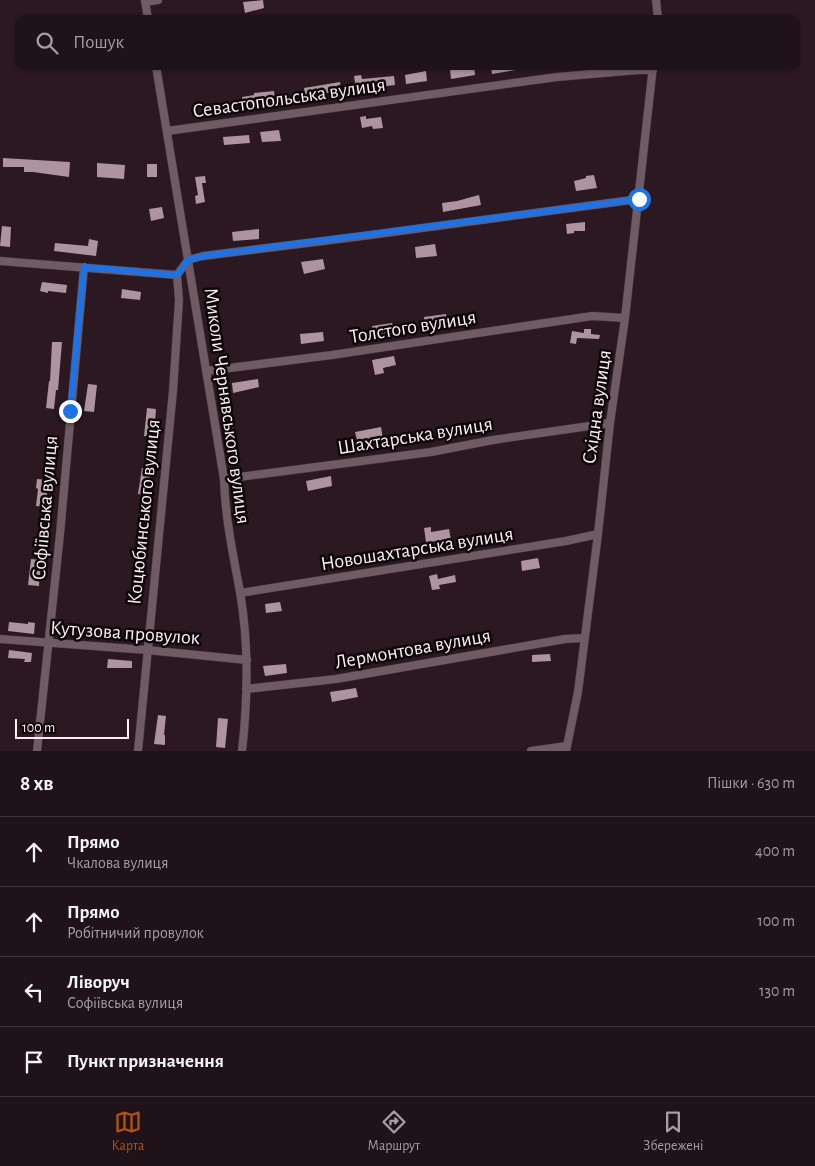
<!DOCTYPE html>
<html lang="uk">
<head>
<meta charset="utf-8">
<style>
  body { margin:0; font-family:"Alegreya Sans",sans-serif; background:#281b22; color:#f1f3f6 }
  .scale { position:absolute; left:15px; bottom:12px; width:114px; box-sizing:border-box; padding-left:5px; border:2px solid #fbeef3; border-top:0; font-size:14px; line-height:18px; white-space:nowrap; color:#fbeef3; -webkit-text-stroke:4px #0e070a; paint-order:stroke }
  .stop { position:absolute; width:15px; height:15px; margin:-11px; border:4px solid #1a73e8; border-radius:50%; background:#fff }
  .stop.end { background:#1a73e8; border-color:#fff; box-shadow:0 1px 5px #0008 }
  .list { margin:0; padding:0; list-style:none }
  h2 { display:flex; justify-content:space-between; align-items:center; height:65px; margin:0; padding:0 20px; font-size:21px }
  h2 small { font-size:16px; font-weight:400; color:#a29ea2 }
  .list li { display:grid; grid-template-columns:32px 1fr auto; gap:15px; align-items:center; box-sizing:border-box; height:70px; padding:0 20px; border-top:1px solid #3d3238 }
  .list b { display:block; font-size:19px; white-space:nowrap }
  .list p { margin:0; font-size:16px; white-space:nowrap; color:#a29ea2 }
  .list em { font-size:16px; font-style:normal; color:#a29ea2 }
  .icon { flex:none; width:28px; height:28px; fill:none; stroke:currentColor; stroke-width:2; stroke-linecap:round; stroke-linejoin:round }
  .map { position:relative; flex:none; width:815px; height:751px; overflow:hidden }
  .search { position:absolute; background:#201219; box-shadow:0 1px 4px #0004; left:15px; right:15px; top:15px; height:55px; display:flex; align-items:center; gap:12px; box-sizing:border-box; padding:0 18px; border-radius:10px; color:#a29ea2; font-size:19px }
  .sheet { height:345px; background:#201219 }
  nav { display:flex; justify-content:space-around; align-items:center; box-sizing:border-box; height:70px; border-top:1px solid #3d3238; background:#201219; font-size:14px; color:#a29ea2 }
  nav a { display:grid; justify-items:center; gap:2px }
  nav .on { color:#b45309 }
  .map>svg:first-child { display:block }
  .building { fill:#ad949f }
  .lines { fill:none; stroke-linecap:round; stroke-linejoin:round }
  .minor-casing { stroke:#413339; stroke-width:9 }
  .minor { stroke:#705a64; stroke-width:8 }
  .route { stroke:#1a73e8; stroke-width:6 }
  .labels { text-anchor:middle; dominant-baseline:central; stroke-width:5; stroke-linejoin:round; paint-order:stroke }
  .street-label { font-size:20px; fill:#fbeef3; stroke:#0e070a }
</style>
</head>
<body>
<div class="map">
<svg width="815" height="751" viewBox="0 0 815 751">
  <rect width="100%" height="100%" fill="#2b1821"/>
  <!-- building -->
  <path class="building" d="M263 0 264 8 245 13 243 2Z
    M474 66 475 75 451 79 450 69Z
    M491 66H516V70L492 74Z
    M426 71 427 81 406 84 405 75Z
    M361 75 362 79 394 76 395 85 356 90 354 76Z
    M340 82 341 94 334 95V92L314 95V99L306 100 304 88Z
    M274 91 275 103 244 107 242 97 254 95V93Z
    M366 116V119L381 117 383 128 373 129 372 126 362 128 360 117Z
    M279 130 281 141 262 142 260 132Z
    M249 135 250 143 224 145 223 137Z
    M3 158 70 162 69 177 33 172H24V167H3Z
    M97 163 125 165 124 179 97 177Z
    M147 164H157V177H147Z
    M594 175 597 188 576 191 574 181 586 178V176Z
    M205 176 206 183H202L205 202 196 204 195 196 198 195 195 177Z
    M479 195 481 205 443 212 442 203 457 201Z
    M162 207 164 218 151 221 149 209Z
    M585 222V231H574V233L567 234 566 224Z
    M2 226 11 227 10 247 0 246Z
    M259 229V239L233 241 232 232Z
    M89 239 98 241 96 256 54 251 55 243 88 246Z
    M435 244 437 256 416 258 415 247Z
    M323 259 325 269 304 274 301 262Z
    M42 282 67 285 66 293 48 291V293L40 291Z
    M122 289 141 292 140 300 121 298Z
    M446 314 447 323 425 327 424 317Z
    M392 323 394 333 373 334 372 326Z
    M584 329H591V334L600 335 599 339 577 338 576 344 570 343 572 331 584 333Z
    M323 332 324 341 301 344 300 334Z
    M52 342H62L58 390H56L54 409 46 408 49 381H50Z
    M394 356 396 365 383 368 384 373 375 375 372 360Z
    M258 379 259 387 233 393 232 383Z
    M88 384 97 385 94 412 84 411Z
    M147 408 156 409 154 437 144 436Z
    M381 427 383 439 366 441V443L358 444 355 432Z
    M142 468 151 469 147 495 138 494Z
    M331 476 332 486 308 491 306 481Z
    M37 479 48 480 46 507 36 506 38 489 36 488Z
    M431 527V532L449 529 451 540 426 542 424 528Z
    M538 558 540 568 522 571 521 561Z
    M31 559 41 560 39 586 28 585Z
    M437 574 438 579 455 575 456 582 439 585 440 589 432 590 429 576Z
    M280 602 282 611 266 613 265 604Z
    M9 622 28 624V622L35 623 34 634 8 631Z
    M9 650 32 653 31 662H24L25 659 8 658Z
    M550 654 551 661 532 662V655Z
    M108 659 132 661V668H107Z
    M286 664 287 673 265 676 263 666Z
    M356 688 358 697 332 702 330 692Z
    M158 715 166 716 164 735H165V745L154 744Z
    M218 718 228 719 225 748 216 747Z"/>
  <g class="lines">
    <defs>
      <path id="minor" d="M145 0 148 19
        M656 0 658 19
        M145 2 158 0
        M156 66 224 479C225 517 233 554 240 592 249 644 248 698 242 751
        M167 131 557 77 638 70H653
        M0 261 177 275
        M177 275 188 260 203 256 363 236 639 199
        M206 371 332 355 592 316 625 318
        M224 479 431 452 493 440 610 423
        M240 593 566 541 598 534
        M0 639 147 650 247 660
        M246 689 336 679 565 639 584 638
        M37 751 60 534 84 267
        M138 751 173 391 179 300 177 275
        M531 751 567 746
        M566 751 578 692 598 534 610 423 625 318 653 66"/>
    </defs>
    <!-- minor casing -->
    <use href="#minor" class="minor-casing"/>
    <!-- minor -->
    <use href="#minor" class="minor"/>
  </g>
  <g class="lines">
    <!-- route -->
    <path class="route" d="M70 411 84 267 177 275 188 260 203 256 639 199"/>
  </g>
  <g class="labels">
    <!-- street labels -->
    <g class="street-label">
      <text transform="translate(289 98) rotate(-8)">Севастопольська вулиця</text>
      <text transform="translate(413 327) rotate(-9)">Толстого вулиця</text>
      <text transform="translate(227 406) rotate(82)">Миколи Чернявського вулиця</text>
      <text transform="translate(597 407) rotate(-82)">Східна вулиця</text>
      <text transform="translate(415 436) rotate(-9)">Шахтарська вулиця</text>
      <text transform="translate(45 508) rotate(-85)">Софіївська вулиця</text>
      <text transform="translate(144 512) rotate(-84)">Коцюбинського вулиця</text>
      <text transform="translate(417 549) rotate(-9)">Новошахтарська вулиця</text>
      <text transform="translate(125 633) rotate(4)">Кутузова провулок</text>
      <text transform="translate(413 649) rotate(-10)">Лермонтова вулиця</text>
    </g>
  </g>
</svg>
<div class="scale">100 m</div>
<div class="stop" style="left:639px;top:199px"></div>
<div class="stop end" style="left:70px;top:411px"></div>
<div class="search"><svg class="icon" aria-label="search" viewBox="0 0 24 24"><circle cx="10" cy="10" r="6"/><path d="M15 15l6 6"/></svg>Пошук</div>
</div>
<section class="sheet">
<h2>8 хв<small>Пішки · 630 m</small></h2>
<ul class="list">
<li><svg class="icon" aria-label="ahead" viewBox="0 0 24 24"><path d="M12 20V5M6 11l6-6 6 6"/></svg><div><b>Прямо</b><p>Чкалова вулиця</p></div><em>400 m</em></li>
<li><svg class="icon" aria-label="ahead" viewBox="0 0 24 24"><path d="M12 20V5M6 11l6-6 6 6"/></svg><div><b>Прямо</b><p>Робітничий провулок</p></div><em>100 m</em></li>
<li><svg class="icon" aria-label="left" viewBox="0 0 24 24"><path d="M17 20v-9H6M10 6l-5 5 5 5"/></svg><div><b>Ліворуч</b><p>Софіївська вулиця</p></div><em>130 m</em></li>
<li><svg class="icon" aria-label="arrive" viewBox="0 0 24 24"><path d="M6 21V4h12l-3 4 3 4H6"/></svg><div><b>Пункт призначення</b></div></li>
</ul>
</section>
<nav>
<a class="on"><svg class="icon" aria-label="map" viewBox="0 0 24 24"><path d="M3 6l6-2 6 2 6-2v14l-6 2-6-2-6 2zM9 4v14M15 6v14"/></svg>Карта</a>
<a><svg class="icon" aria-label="directions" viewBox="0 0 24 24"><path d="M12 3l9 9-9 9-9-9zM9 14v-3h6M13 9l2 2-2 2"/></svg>Маршрут</a>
<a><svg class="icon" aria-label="saved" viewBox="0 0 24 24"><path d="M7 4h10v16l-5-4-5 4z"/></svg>Збережені</a>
</nav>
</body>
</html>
